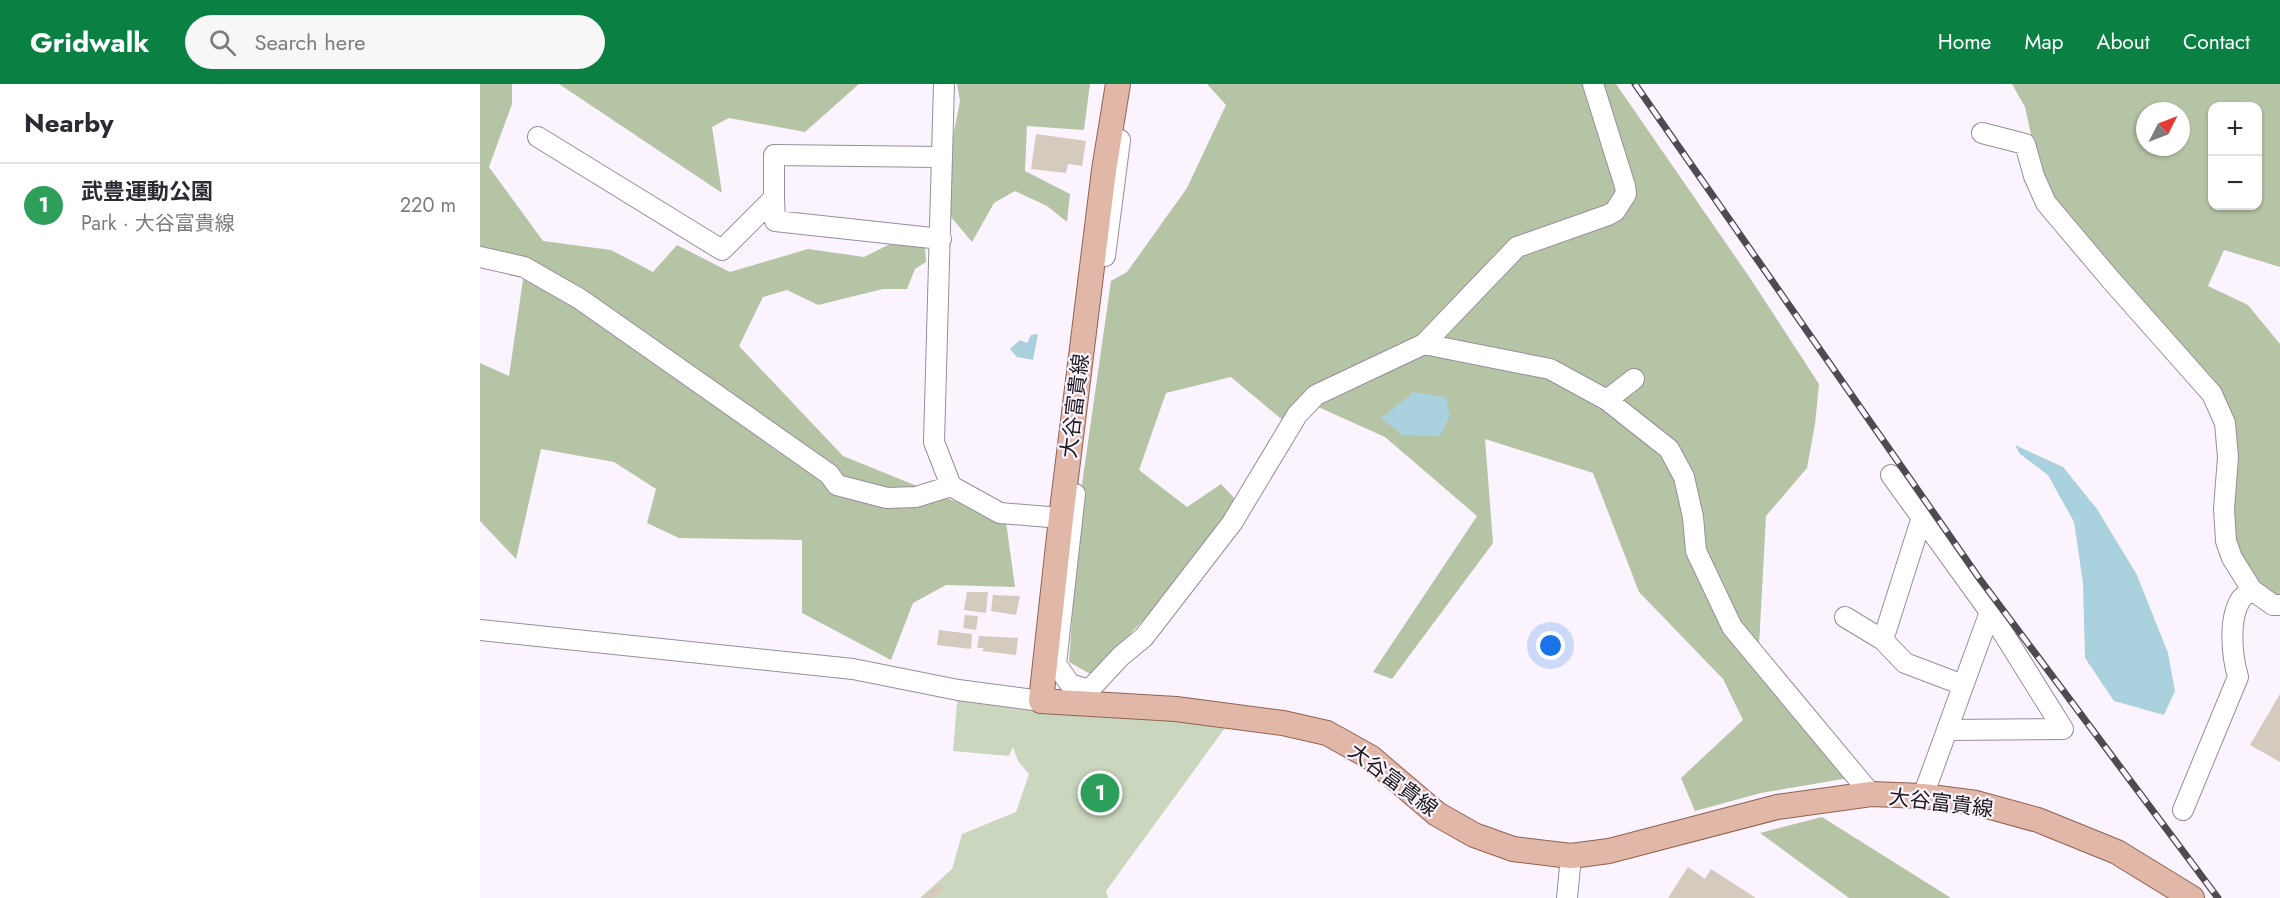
<!DOCTYPE html>
<html lang="en">
<head>
<meta charset="utf-8">
<style>
  body { margin:0; font-family:Jost,"Noto Sans JP",sans-serif; background:#f7f7f7; color:#2b2b33 }
  .controls { position:absolute; right:18px; top:18px; display:grid; overflow:hidden; border-radius:12px; box-shadow:0 2px 4px #0004 }
  .controls button { width:54px; height:54px; display:grid; place-items:center; padding:0; border:0; border-bottom:2px solid #e1e1e2; background:#fff; color:#2b2b33; font:30px sans-serif }
  .compass { position:absolute; left:1656px; top:18px; width:54px; height:54px; border-radius:50%; background:#fff; box-shadow:0 2px 4px #0004; rotate:48deg }
  .you { position:absolute; left:1071px; top:562px; width:21px; height:21px; margin:-15px; border:4px solid #fff; border-radius:50%; background:#1a73e8; box-shadow:0 0 0 9px #1a73e833 }
  .badge { display:grid; place-items:center; width:39px; height:39px; border-radius:50%; background:#0b8043; color:#fff; font-size:20px; font-weight:700 }
  .pin { position:absolute; translate:-50% -50%; border:3px solid #fff; box-shadow:0 2px 6px #0006 }
  .list { margin:0; padding:0; list-style:none }
  h2 { display:flex; justify-content:space-between; align-items:center; height:78px; margin:0; padding:0 24px; font-size:26px }
  h2 small { font-size:20px; font-weight:400; color:#7c7c81 }
  .list li { display:grid; grid-template-columns:39px 1fr auto; gap:18px; align-items:center; box-sizing:border-box; height:84px; padding:0 24px; border-top:2px solid #e1e1e2 }
  .list b { display:block; font-size:22px; white-space:nowrap }
  .list p { margin:0; font-size:20px; white-space:nowrap; color:#7c7c81 }
  .list em { font-size:20px; font-style:normal; color:#7c7c81 }
  .icon { flex:none; width:33px; height:33px; fill:none; stroke:currentColor; stroke-width:2; stroke-linecap:round; stroke-linejoin:round }
  .map { position:relative; flex:none; width:1800px; height:814px; overflow:hidden }
  header { display:flex; align-items:center; gap:36px; box-sizing:border-box; height:84px; padding:0 30px; background:#0b8043; color:#fff }
  header strong { font-size:28px }
  nav { display:flex; gap:33px; margin-inline-start:auto; font-size:21px }
  .search { width:420px; height:54px; background:#f7f7f7; display:flex; align-items:center; gap:15px; box-sizing:border-box; padding:0 21px; border-radius:33px; color:#7c7c81; font-size:22px }
  main { display:flex }
  aside { flex:1; background:#fff }
  .map>svg:first-child { display:block }
  .green { fill:#cbd6bf }
  .forest { fill:#b6c4a6; fill-rule:evenodd }
  .water { fill:#aad1de }
  .building { fill:#d5cabe }
  .lines { fill:none; stroke-linecap:round; stroke-linejoin:round }
  .minor-casing { stroke:#978e9a; stroke-width:22 }
  .major-casing { stroke:#8f6252; stroke-width:26 }
  .minor { stroke:#fff; stroke-width:20 }
  .major { stroke:#e1b8a8; stroke-width:24 }
  .rail-casing { stroke:#4e4a50; stroke-width:7 }
  .rail { stroke:#fbf3fe; stroke-width:4.5; stroke-dasharray:14; stroke-linecap:butt }
  .labels { text-anchor:middle; dominant-baseline:central; stroke-width:4.5; stroke-linejoin:round; paint-order:stroke }
  .street-label { font-size:21px; fill:#1c191d; stroke:#fbf3fe }
</style>
</head>
<body>
<header>
<strong>Gridwalk</strong>
<div class="search"><svg class="icon" aria-label="search" viewBox="0 0 24 24"><circle cx="10" cy="10" r="6"/><path d="M15 15l6 6"/></svg>Search here</div>
<nav><a>Home</a><a>Map</a><a>About</a><a>Contact</a></nav>
</header>
<main>
<aside>
<h2>Nearby<small></small></h2>
<ul class="list">
<li><span class="badge" style="background:#2e9e5b">1</span><div><b>武豊運動公園</b><p>Park · 大谷富貴線</p></div><em>220 m</em></li>
</ul>
</aside>
<div class="map">
<svg width="1800" height="814" viewBox="0 0 1800 814">
  <rect width="100%" height="100%" fill="#fbf3fe"/>
  <!-- green -->
  <path class="green" d="M478 606 753 633 626 807 628 814H440L472 785 482 750 536 728 549 690 538 677 533 663 529 672 473 667Z"/>
  <!-- forest -->
  <path class="forest" d="M0 0H32V20L9 83 63 157 131 166 173 188 197 161 250 188 328 165 384 173 412 159 445 161 446 178 435 185 427 205H403L338 221 307 206 283 213 259 262 363 372 526 438 535 503 466 501 433 519 411 576 322 529V456L199 454 167 439 176 405 134 378 61 365 36 475 0 437V279L29 292 46 175 0 164Z
    M79 0H379L325 48 249 34 232 43 242 109Z
    M477 0H610L604 46 547 42 545 87 590 110 587 138 567 122 535 107 514 119 492 158 471 133 469 72 480 17Z
    M727 0H1136L1270 194 1339 300 1335 340 1327 384 1286 432 1278 580 1369 694 1281 709 1215 727 1201 694 1263 636 1243 595 1159 508 1113 389 1005 355 1013 459 912 595 893 588 997 432 905 353 836 322 805 338 751 293 686 309 659 386 707 423 741 400 759 419 678 520 612 591 589 578 601 407 631 197 647 188 707 104 746 21Z
    M1532 0H1800V183L1744 166 1728 202 1768 221 1800 260V512H1796L1777 500 1754 457 1753 336 1640 192 1572 113 1553 60 1545 23ZM1732 22H1778V122H1732ZM1665 27H1701V63H1665Z
    M1342 733 1471 814H1369L1280 749Z"/>
  <!-- water -->
  <path class="water" d="M558 250 553 276 537 273 530 265 540 256 547 259 551 251Z
    M934 308 966 313 970 332 960 352 923 351 901 334Z
    M1535 361 1583 383 1617 425 1657 491 1688 569 1695 607 1684 631 1634 617 1605 574 1603 499 1594 438 1568 391 1540 370Z"/>
  <!-- building -->
  <path class="building" d="M556 50 606 57 602 82 588 80 586 89 551 85Z
    M487 508H508L506 529 484 526Z
    M513 511 540 512 536 531 511 527Z
    M485 531 498 532 496 546 483 544Z
    M459 546 492 550 491 565 457 561Z
    M499 552 538 554 536 571 502 567 504 564H497Z
    M1800 610V678L1770 661Z
    M1208 783 1225 795 1231 785 1276 814H1188Z
    M460 799 465 803 453 814H442Z"/>
  <g class="lines">
    <defs>
      <path id="minor" d="M464 0 454 358 471 402 520 429 581 434
        M1502 49 1545 60 1554 92 1566 119 1631 196 1732 310 1745 339 1748 373 1744 425 1746 457 1752 474 1772 506 1793 521H1800
        M58 53 242 166 294 114 295 137 461 155
        M294 114V71L461 73
        M625 172 640 56
        M0 173 44 183 100 215 349 390 357 401 407 414 436 413 471 402
        M944 260 1070 285 1127 316 1189 365 1204 393 1213 433 1216 467 1252 543 1391 710
        M1127 316 1154 295
        M1411 391 1510 528 1583 645 1467 646
        M595 410 576 580 590 600 609 606
        M1365 533 1403 556 1425 579 1483 601
        M0 546 373 585 478 606 561 617
        M1403 556 1442 433
        M597 619 641 572 664 553 752 439 817 331 836 311 944 260 1037 163 1128 131 1135 127 1146 110 1145 102 1113 0
        M1443 712 1510 528
        M1703 726 1758 593C1752 572 1748 535 1761 515 1763 512 1769 509 1772 506
        M1087 814 1091 772"/>
      <path id="major" d="M638 0 624 86 581 434 561 617 696 625 803 639 847 649 890 673 957 730 994 751 1033 765 1091 772 1129 767 1297 723 1391 710 1443 712 1496 719 1558 736 1637 768 1712 814"/>
    </defs>
    <!-- minor casing -->
    <use href="#minor" class="minor-casing"/>
    <!-- major casing -->
    <use href="#major" class="major-casing"/>
    <!-- minor -->
    <use href="#minor" class="minor"/>
    <!-- major -->
    <use href="#major" class="major"/>
    <defs>
      <path id="rail" d="M1155 0 1499 494 1738 814"/>
    </defs>
    <!-- rail casing -->
    <use href="#rail" class="rail-casing"/>
    <!-- rail -->
    <use href="#rail" class="rail"/>
  </g>
  <g class="labels">
    <!-- street labels -->
    <g class="street-label">
      <text transform="translate(595 322) rotate(-83)">大谷富貴線</text>
      <text transform="translate(913 696) rotate(37)">大谷富貴線</text>
      <text transform="translate(1461 719) rotate(7)">大谷富貴線</text>
    </g>
  </g>
</svg>
<div class="controls">
<button>+</button>
<button>−</button>
</div>
<svg class="compass" viewBox="-18 -18 36 36"><path d="M0-13l5 13h-10z" fill="#e53935"/><path d="M0 13l5-13h-10z" fill="#7c7c81"/></svg>
<div class="you"></div>
<div class="pin badge" style="left:620px;top:709px;background:#2e9e5b">1</div>
</div>
</main>
</body>
</html>
